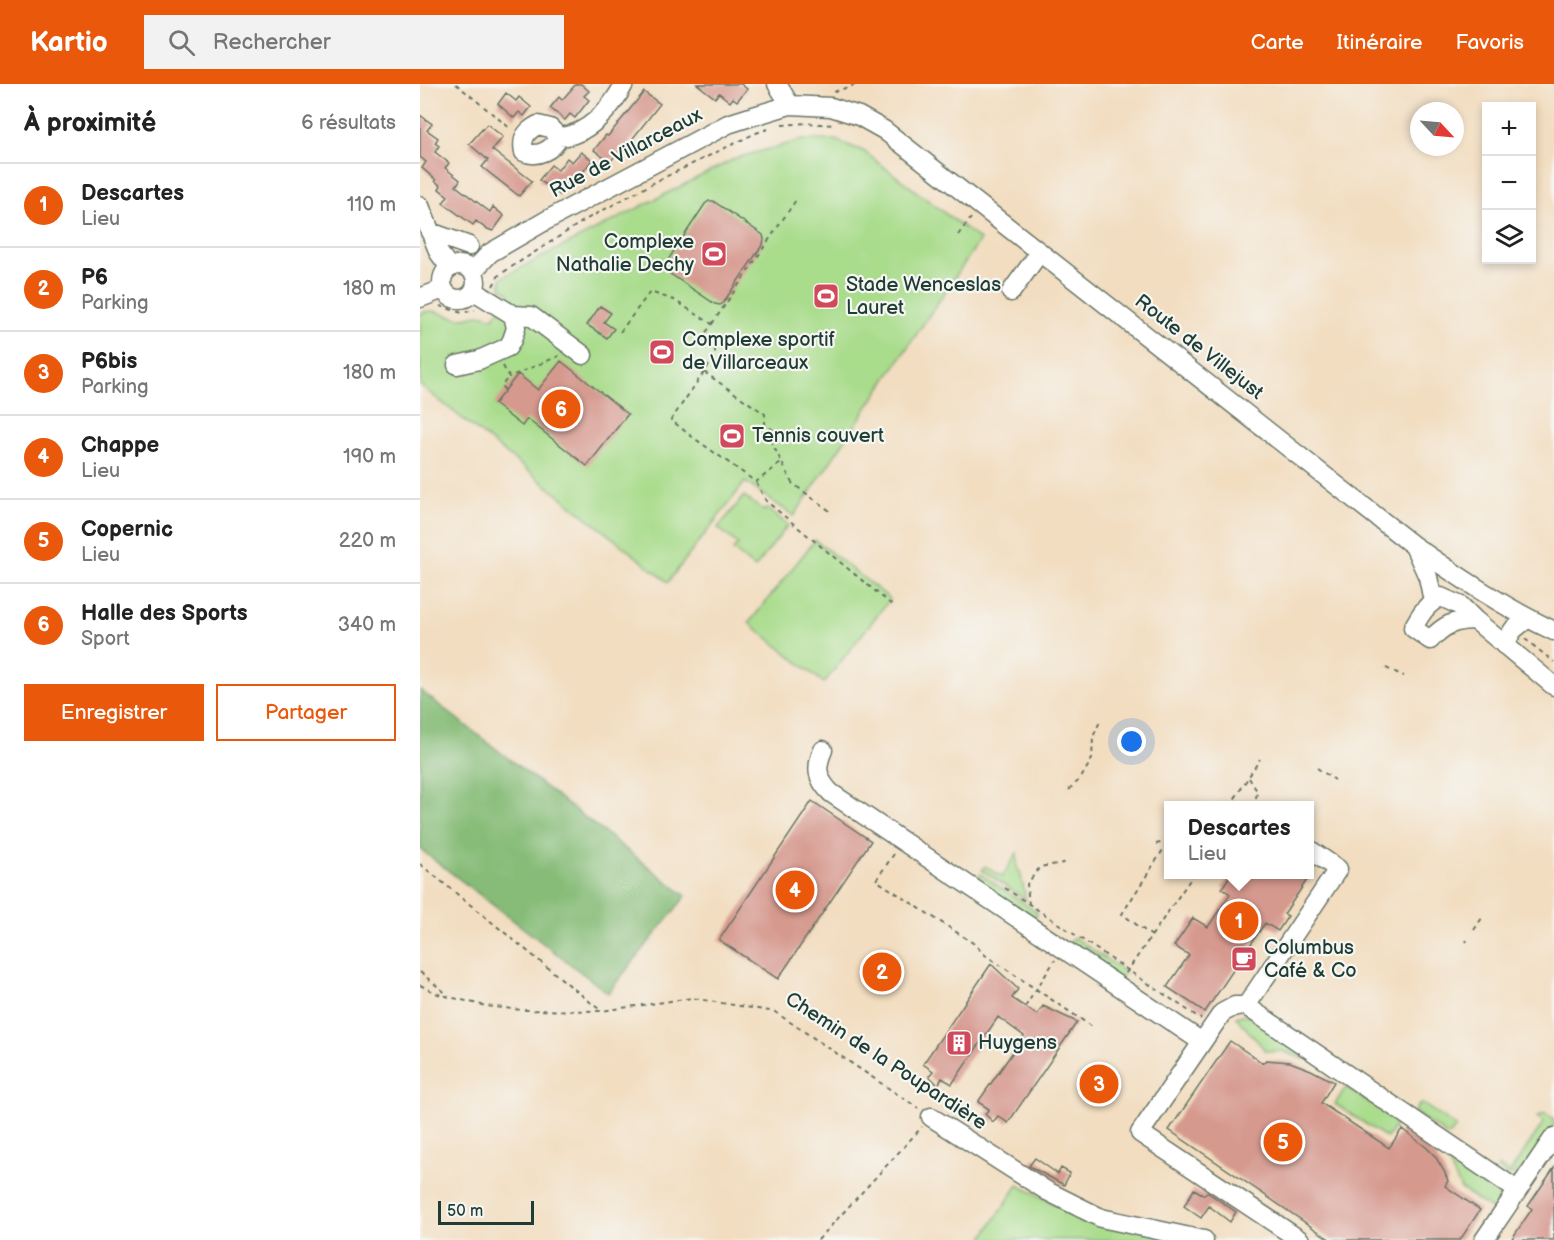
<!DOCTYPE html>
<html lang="fr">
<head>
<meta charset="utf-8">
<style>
  body { margin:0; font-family:"Balsamiq Sans",sans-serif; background:#f2f2f2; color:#222 }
  .controls { position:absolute; right:18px; top:18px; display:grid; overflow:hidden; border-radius:0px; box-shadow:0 3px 9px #0003 }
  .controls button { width:54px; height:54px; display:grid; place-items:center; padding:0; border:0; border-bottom:2px solid #e0e0e0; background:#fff; color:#222; font:30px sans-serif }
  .compass { position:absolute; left:990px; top:18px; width:54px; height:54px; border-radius:50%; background:#fff; box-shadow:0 3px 9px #0003; rotate:116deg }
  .scale { position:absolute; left:18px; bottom:15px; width:96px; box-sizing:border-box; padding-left:6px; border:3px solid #1f3d34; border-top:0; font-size:16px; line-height:21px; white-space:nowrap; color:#1f3d34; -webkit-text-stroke:4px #f6f6f2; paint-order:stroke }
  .you { position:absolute; left:712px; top:658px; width:21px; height:21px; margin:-15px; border:4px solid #fff; border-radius:50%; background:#1a73e8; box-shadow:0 0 0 9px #1a73e833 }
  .badge { display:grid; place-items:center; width:39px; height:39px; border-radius:50%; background:#ea580c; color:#fff; font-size:20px; font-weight:700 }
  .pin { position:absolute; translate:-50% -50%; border:3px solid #fff; box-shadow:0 2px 6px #0006 }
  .popup { position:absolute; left:744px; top:717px; width:150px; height:78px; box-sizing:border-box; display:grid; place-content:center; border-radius:0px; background:#fff; filter:drop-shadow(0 2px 4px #0005); font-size:20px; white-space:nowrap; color:#767676 }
  .popup b { font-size:22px; color:#222 }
  .popup::after { content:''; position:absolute; left:50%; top:100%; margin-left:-12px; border:12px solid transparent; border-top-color:#fff }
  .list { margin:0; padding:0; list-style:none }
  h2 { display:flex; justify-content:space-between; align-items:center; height:78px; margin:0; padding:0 24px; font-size:26px }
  h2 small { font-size:20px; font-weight:400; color:#767676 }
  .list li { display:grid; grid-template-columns:39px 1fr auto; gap:18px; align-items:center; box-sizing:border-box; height:84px; padding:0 24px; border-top:2px solid #e0e0e0 }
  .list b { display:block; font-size:22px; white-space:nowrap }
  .list p { margin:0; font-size:20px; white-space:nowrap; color:#767676 }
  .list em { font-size:20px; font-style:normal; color:#767676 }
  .actions { display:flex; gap:12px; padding:18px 24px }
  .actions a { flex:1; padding:14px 0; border:2px solid #ea580c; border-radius:0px; text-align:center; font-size:21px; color:#ea580c }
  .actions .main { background:#ea580c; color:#fff }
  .icon { flex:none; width:33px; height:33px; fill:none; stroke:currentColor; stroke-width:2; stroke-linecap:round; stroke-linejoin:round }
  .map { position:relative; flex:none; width:1134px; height:1156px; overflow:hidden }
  header { display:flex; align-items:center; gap:36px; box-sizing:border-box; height:84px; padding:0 30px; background:#ea580c; color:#fff }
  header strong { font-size:28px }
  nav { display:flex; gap:33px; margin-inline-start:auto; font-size:21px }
  .search { width:420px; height:54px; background:#f2f2f2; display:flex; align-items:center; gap:15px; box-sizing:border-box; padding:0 21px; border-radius:0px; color:#767676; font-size:22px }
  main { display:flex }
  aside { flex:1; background:#fff }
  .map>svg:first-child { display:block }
  .green { fill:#a9dc8b; stroke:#648c60; stroke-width:1.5 }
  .forest { fill:#86bc77; stroke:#527c56; stroke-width:1.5 }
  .building { fill:#d6998e }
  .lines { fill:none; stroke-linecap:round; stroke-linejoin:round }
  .minor-casing { stroke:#697565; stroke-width:21 }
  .path { stroke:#697565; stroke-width:2; stroke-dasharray:4.5 4.5; stroke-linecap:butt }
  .minor { stroke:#fff; stroke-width:18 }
  .labels { text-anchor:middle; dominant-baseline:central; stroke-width:4.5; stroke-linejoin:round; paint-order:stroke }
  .street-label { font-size:20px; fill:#1f3d34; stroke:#f6f6f2 }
  .poi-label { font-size:20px; fill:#1f3d34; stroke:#f6f6f2; text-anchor:start }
</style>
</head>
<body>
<header>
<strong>Kartio</strong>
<div class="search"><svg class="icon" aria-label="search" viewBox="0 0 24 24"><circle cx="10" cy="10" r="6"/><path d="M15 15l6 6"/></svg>Rechercher</div>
<nav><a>Carte</a><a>Itinéraire</a><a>Favoris</a></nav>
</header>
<main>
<aside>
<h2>À proximité<small>6 résultats</small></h2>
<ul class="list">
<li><span class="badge">1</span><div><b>Descartes</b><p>Lieu</p></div><em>110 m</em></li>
<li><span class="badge">2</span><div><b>P6</b><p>Parking</p></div><em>180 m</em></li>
<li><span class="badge">3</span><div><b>P6bis</b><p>Parking</p></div><em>180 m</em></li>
<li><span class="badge">4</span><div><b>Chappe</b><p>Lieu</p></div><em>190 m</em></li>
<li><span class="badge">5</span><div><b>Copernic</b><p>Lieu</p></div><em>220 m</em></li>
<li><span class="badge">6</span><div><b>Halle des Sports</b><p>Sport</p></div><em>340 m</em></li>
</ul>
<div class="actions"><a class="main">Enregistrer</a><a>Partager</a></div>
</aside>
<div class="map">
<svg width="1134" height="1156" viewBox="0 0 1134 1156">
  <rect width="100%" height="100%" fill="#f6f6f2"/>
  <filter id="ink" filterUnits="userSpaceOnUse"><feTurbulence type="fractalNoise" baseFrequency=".0167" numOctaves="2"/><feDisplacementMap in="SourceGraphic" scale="12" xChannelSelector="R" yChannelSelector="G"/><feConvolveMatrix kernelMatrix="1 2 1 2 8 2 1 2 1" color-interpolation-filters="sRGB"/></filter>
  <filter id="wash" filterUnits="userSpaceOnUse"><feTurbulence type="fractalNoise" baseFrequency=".008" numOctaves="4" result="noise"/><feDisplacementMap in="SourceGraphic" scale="24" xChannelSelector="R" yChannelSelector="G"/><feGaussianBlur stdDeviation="1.35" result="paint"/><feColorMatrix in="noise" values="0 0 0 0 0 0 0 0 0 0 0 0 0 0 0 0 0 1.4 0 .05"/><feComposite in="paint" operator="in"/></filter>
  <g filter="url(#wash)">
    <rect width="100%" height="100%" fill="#f2ddc0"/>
    <!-- green -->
    <path class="green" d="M382 56H415L443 67 560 156 374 432 325 398 248 498 0 301V230C16 222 24 233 39 234 53 235 57 226 73 234L81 224 89 209 81 203V194L316 74Z
      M324 412 344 427 347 424 368 441 335 484 313 466 318 460 298 444Z
      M395 456 470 515 404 599 329 539Z
      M597 769V786L600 787 606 816 562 786 565 782 582 793Z
      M560 790 617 828V831L613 837 557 801Z
      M654 853 705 888 700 896 648 862Z
      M826 930 887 971 884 975 863 967H846L816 933Z
      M926 1003 978 1037 967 1054 915 1020Z
      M1003 1020 1036 1043 1028 1052 994 1028 999 1021Z
      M1124 1029 1133 1034 1134 1041C1125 1054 1103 1097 1085 1090 1082 1089 1080 1086 1077 1085L1079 1082 1088 1088 1091 1087 1124 1038 1117 1033Z
      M1023 1068 1075 1100C1080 1110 1080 1118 1074 1127L1041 1105Z
      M598 1101 643 1124 768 1156H563L565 1150Z"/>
    <!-- forest -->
    <path class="forest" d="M0 606 266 812 188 909 0 765Z"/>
    <g id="blocks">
      <!-- building -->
      <path class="building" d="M156 0H161L169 7 164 12 169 16 155 34 150 30 145 36 130 24 139 13 142 16Z
        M277 0H321L327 5 317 17 313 14 310 18 299 9 295 14Z
        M224 8 240 20 206 63 205 60 190 78 174 66 186 51 188 52Z
        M86 9 96 17 99 13 111 23 104 32 99 28 94 34 78 20Z
        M0 31 12 40 7 46 18 54 15 59 19 62 15 68 29 79 25 84 40 96 36 102 70 128 73 123 84 132 73 147 65 144 56 137 53 141 23 119 28 112 19 105 21 102 15 97 16 96 2 84 6 78 0 73Z
        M67 40 83 53 72 66 112 97 99 112 62 83 68 76 49 60Z
        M161 68 172 76 160 92 157 89 140 111 119 96 131 81 138 86 147 74 152 78Z
        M289 117H293L343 151 344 155 343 160 303 219 300 221 295 220 246 187 244 182 285 120Z
        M180 222 191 229 184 238 194 245 187 254 167 241Z
        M141 277 208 330 167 382 107 335 102 342 74 320 98 290 118 306Z
        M392 717 451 757 358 895 299 856Z
        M811 790H891L864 830 868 832 858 847 845 839 785 928 747 903 769 871 754 862 773 834 788 843 810 810 802 804Z
        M571 880 598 905 592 914 617 931 623 922 657 938 588 1039 578 1032 573 1038 565 1030 569 1025 558 1018 604 952 578 933 532 1000 522 994 518 1001 509 992 513 987 503 980Z
        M810 957 843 979 846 976 870 978 891 986 914 998 901 1019 969 1064 982 1045 1006 1063 1015 1072 1024 1087 1028 1097 1025 1102 1060 1126 1040 1156H911L749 1046Z
        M615 1074 638 1090 641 1084 650 1089 644 1101 609 1082Z
        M1134 1084V1156H1091L1112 1125 1108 1122Z
        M774 1105 784 1111 787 1108 816 1128 810 1138 789 1122 781 1134 764 1122Z"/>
    </g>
  </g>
  <g filter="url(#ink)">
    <use href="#blocks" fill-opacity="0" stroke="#697565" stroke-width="1.5"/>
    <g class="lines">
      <defs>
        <path id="minor" d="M357 0 370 21
          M139 53C133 66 117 74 104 68 101 54 106 47 118 41L130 44 139 53C167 52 192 24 204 0
          M0 122 19 169 30 184
          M10 148 49 162
          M22 198a17 17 0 1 1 34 0a17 17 0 1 1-34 0Z
          M53 187 70 169 127 136 308 40 330 33 370 21 411 23 439 32 464 46 994 462C1039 493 1085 524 1134 547
          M591 208 620 168
          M0 214 23 205
          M93 231 111 232 163 271
          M37 281 59 276 88 263 92 256 96 244 93 231 54 207
          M994 462 1008 493 1013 517
          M1055 536C1034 536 1024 541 1010 556L993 544C1000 531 1007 519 1021 513L1041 522 1055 536 1134 602
          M1084 561 1093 546 1107 535
          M403 666C395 684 397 695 411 709L782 958
          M826 922 918 785 890 766
          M511 1033 627 1107 681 1134 784 1156
          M880 1156 720 1049 802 929 815 922H826L1097 1106
          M1064 1156 1134 1053"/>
      </defs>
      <!-- minor casing -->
      <use href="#minor" class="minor-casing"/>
      <!-- path -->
      <path class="path" d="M36 0 91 45
        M414 8 437 0
        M362 41 388 39 413 41
        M538 151 551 134
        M73 202 79 191 165 136 239 96 336 49 348 45
        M20 222 42 229 55 226
        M292 240 376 116
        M200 248 230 208 254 216 292 240 283 253 284 256 295 266V272L251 336 271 352 336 398 362 378
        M83 282 89 293 139 272
        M284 288 345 330V340L357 349 351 357 372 399 410 427
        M85 306 81 302 89 293
        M336 398 346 417 472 521
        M1105 555 1134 578
        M966 584 984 592
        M897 684 915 696
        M829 694 837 707 835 722
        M649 706 661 694 672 675 673 653 681 635
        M810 722 840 675
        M736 760 748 757
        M474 770 456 796 553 859 565 871 671 942
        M0 780 180 926
        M585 804 781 935
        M609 821 607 800 620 783 649 778
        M1054 846 1062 834
        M732 852 702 830 748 758
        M1046 858 1047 856
        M0 888 28 911
        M706 889 774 790
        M0 901 18 910 66 922 103 926 181 927 272 914 355 928 498 1024
        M605 923 635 876
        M398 1156 502 1043"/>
      <!-- minor -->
      <use href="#minor" class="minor"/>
    </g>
  </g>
  <!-- icons -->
  <defs>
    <symbol id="stadium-square" viewBox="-11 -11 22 22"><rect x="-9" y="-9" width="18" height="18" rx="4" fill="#d1495b" stroke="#f6f6f2"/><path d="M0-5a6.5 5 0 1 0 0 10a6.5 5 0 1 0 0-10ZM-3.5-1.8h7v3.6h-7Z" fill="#fff"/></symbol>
    <symbol id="cafe-square" viewBox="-11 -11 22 22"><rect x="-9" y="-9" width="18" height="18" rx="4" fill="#d1495b" stroke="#f6f6f2"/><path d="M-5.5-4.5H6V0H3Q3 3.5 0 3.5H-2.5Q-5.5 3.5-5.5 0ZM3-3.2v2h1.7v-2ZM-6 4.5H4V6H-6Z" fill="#fff"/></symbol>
    <symbol id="building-square" viewBox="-11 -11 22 22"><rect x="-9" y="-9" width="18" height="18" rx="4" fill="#d1495b" stroke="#f6f6f2"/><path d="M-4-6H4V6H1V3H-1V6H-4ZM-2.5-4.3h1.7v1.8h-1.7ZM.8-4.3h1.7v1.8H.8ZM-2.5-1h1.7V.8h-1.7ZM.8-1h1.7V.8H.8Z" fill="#fff"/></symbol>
  </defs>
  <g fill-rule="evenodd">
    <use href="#stadium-square" x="279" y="155" width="30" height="30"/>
    <use href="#stadium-square" x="391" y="197" width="30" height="30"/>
    <use href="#stadium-square" x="227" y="253" width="30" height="30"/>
    <use href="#stadium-square" x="297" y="337" width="30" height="30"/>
    <use href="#cafe-square" x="809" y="860" width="30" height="30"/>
    <use href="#building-square" x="524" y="944" width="30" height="30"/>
  </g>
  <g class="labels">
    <!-- street labels -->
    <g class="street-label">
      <text transform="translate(206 69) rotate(-28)">Rue de Villarceaux</text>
      <text transform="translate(779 263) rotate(38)">Route de Villejust</text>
      <text transform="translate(466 977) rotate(33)">Chemin de la Poupardière</text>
    </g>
    <!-- poi labels -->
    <g class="poi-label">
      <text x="274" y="158" text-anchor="end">Complexe<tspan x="274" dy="23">Nathalie Dechy</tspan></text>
      <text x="426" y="201">Stade Wenceslas<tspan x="426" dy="23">Lauret</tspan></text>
      <text x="262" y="256">Complexe sportif<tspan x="262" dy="23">de Villarceaux</tspan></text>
      <text x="332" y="352">Tennis couvert</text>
      <text x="844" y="864">Columbus<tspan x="844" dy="23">Café &amp; Co</tspan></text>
      <text x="558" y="959">Huygens</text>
    </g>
  </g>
</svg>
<div class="controls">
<button>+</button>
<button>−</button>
<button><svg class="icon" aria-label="layers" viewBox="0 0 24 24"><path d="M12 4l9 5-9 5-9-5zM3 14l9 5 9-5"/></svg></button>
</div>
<svg class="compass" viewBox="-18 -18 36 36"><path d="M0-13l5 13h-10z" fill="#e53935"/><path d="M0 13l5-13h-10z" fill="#767676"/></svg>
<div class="scale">50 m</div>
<div class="you"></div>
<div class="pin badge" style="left:819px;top:837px">1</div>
<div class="popup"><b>Descartes</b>Lieu</div>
<div class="pin badge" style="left:462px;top:888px">2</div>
<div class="pin badge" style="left:679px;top:1000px">3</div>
<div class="pin badge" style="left:375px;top:806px">4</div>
<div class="pin badge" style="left:863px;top:1058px">5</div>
<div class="pin badge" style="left:141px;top:325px">6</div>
</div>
</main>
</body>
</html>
